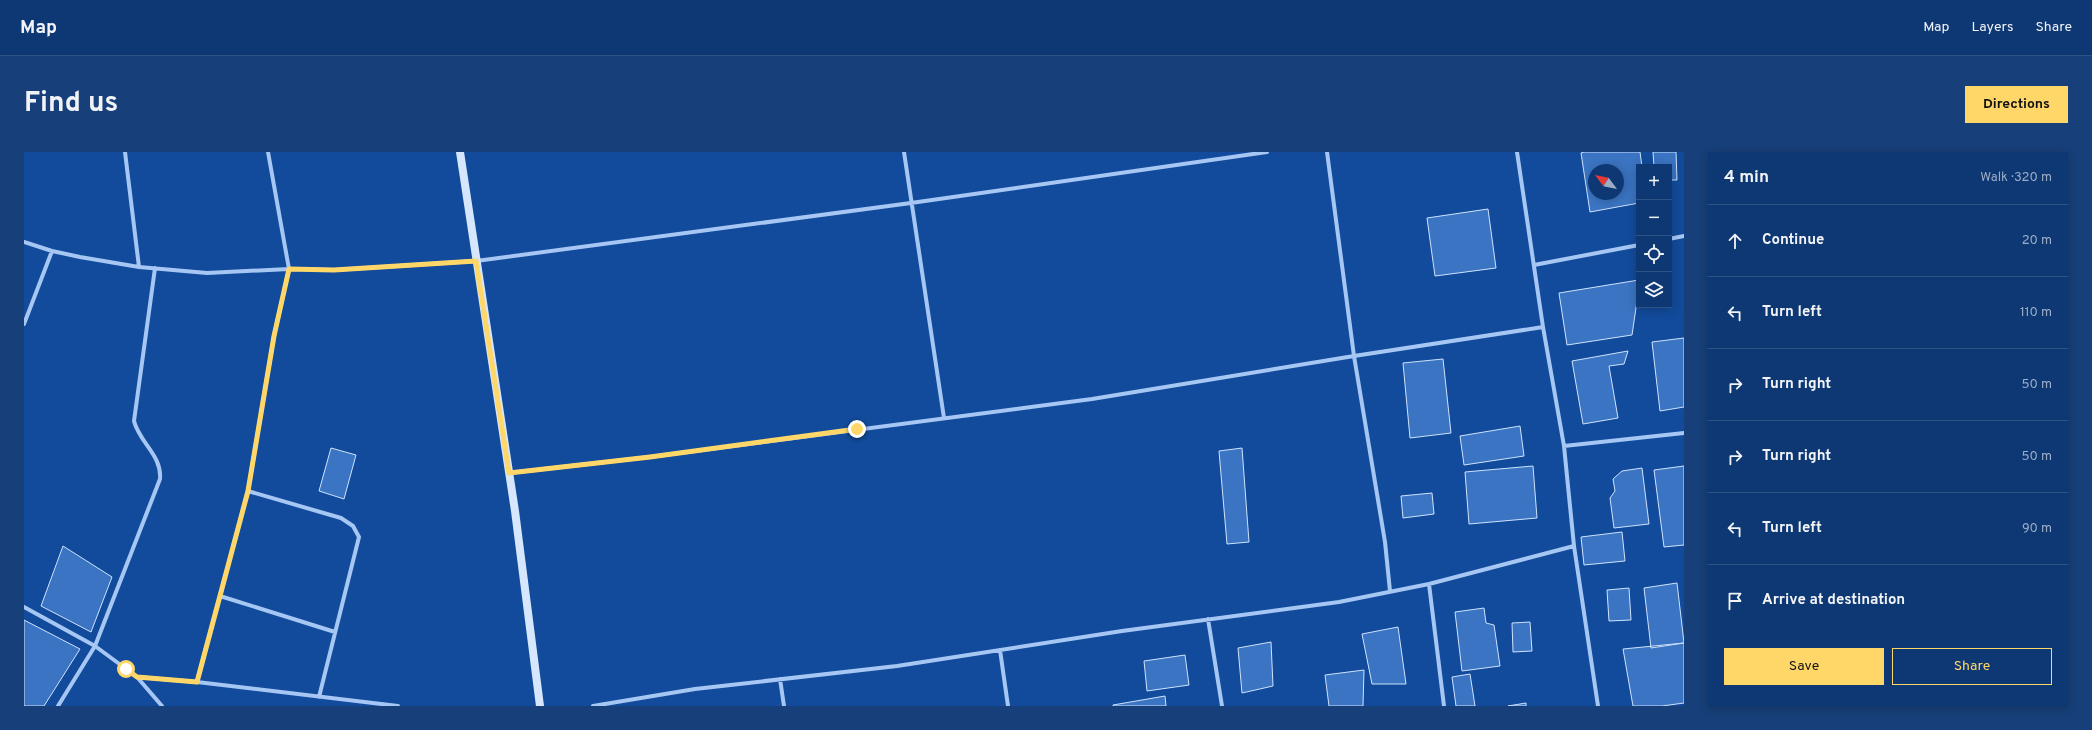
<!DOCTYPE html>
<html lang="en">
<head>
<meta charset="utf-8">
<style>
  body { margin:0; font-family:Overpass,sans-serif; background:#173f79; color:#f1f3f6 }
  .controls { position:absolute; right:12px; top:12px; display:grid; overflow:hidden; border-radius:0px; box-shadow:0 2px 10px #0003 }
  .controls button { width:36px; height:36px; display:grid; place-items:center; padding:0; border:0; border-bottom:1px solid #2e5286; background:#0e3874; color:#f1f3f6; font:20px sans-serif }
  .compass { position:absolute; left:1564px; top:12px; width:36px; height:36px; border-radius:50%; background:#0e3874; box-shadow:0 2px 10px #0003; rotate:302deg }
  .stop { position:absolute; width:12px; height:12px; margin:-9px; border:3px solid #ffd769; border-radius:50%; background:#fff }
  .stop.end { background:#ffd769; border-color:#fff; box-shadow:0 1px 4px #0008 }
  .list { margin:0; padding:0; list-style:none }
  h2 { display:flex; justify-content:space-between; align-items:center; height:52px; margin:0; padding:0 16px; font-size:17px }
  h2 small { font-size:13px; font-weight:400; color:#9bacc5 }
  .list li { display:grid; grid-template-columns:26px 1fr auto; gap:12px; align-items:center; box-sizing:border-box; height:72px; padding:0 16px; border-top:1px solid #2e5286 }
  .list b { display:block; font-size:15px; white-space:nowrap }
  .list em { font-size:13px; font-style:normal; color:#9bacc5 }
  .actions { display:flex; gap:8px; padding:12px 16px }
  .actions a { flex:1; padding:9px 0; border:1px solid #ffd769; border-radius:0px; text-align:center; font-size:14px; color:#ffd769 }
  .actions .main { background:#ffd769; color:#111 }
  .icon { flex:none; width:22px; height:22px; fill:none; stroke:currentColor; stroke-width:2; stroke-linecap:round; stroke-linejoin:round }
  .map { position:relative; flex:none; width:1660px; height:554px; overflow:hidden; border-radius:0px }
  header { display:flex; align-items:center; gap:24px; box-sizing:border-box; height:56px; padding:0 20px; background:#0e3874; border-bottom:1px solid #2e5286 }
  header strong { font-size:19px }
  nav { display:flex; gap:22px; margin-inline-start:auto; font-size:14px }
  .intro { display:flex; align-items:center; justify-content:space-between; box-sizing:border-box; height:96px; padding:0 24px }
  h1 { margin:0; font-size:28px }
  .button { padding:10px 18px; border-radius:0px; background:#ffd769; color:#111; font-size:14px; font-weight:700 }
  main { display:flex; gap:24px; padding:0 24px }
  aside { flex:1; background:#0e3874; border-radius:0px; box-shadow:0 2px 10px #0003 }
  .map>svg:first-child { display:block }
  .building { fill:#3b74c2; stroke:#cee3fe; fill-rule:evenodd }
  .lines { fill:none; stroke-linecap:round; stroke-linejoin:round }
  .street { stroke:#a6c7f4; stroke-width:4 }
  .secondary { stroke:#d6e6fd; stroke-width:8 }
  .route { stroke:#ffd769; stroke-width:5 }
</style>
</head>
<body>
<header>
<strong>Map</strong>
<nav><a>Map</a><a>Layers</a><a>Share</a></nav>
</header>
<div class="intro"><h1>Find us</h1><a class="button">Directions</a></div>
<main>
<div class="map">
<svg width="1660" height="554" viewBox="0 0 1660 554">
  <rect width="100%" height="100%" fill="#124b9b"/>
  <!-- building -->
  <path class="building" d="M1560 0H1616L1618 15H1615V51L1566 60 1557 1ZM1570 18H1594V42H1570Z
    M1629 0H1652L1653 28H1645V15H1630Z
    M1464 57 1472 116 1411 124 1403 66Z
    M1615 128V147L1613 149 1608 183 1543 193 1535 141Z
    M1660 186V255L1636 259 1628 190Z
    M1604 199 1600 212 1585 214 1594 266 1559 272 1548 209Z
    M1419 207 1427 281 1386 286 1379 211Z
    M1496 274 1500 304 1440 313 1436 284Z
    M307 296 332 303 320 347 295 339Z
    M1218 296 1225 390 1203 392 1195 299Z
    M1509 314 1513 366 1445 372 1441 320Z
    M1660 314V393L1640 395 1630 318Z
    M1618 316 1625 372 1590 376 1586 346 1591 339 1589 327 1598 319Z
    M1408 341 1410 362 1379 366 1377 344Z
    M1598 380 1601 409 1560 413 1557 385Z
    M39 394 88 425 67 480 17 454Z
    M1653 431 1660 491 1627 496 1620 436Z
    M1605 436 1607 468 1585 469 1583 438Z
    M1460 456 1462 471 1470 473 1476 514 1438 519 1431 460Z
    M0 468 56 497 20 554H0Z
    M1506 470 1508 499 1489 500 1488 471Z
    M1374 475 1382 532H1348L1338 482Z
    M1247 490 1249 534 1218 541 1214 496Z
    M1660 491V551L1638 554H1609L1599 497Z
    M1161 503 1165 533 1123 539 1120 509Z
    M1340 518 1339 554H1305L1301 523Z
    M1446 522 1451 554H1432L1428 525Z
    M1141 544 1142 554H1089V553Z
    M1502 551V554H1484Z"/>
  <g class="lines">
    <!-- street -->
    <path class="street" d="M101 0 115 115
      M880 0 920 266
      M1303 0 1330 204 1361 390 1366 439
      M1493 0 1519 175 1540 294 1550 394
      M1645 87 1660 84
      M0 90 28 99 56 105 115 115 183 121 265 117 310 118 452 109 887 51 1243 0
      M1510 113 1615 93
      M0 172 28 99
      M1540 294 1660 281
      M485 321 626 305 1068 247 1330 204 1519 175
      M224 339 317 366 329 374 335 385 295 545
      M1405 432 1420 554
      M196 444 311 480
      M0 455 71 494 113 525 173 530 374 554
      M1184 467 1198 554
      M976 498 984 554
      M113 525 138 554
      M756 527 760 554
      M173 530 224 339 250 184 265 117 244 0
      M34 554 71 494 136 327C138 303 115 290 110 269L131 116
      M569 554 671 537 873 514 1098 479 1315 450 1405 432 1550 394 1574 554"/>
    <!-- secondary -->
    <path class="secondary" d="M436 0 491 359 516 554"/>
  </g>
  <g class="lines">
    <!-- route -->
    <path class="route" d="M102 517 113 525 173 530 224 339 250 184 265 117 310 118 452 109 485 321 626 305 833 277"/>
  </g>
</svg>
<div class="controls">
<button>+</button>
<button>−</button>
<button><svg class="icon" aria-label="locate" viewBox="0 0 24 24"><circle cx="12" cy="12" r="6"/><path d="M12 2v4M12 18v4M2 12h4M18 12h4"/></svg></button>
<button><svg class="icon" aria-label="layers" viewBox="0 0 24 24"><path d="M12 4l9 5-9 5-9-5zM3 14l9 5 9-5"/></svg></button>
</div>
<svg class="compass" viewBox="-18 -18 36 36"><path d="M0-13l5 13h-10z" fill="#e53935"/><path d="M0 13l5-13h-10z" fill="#9bacc5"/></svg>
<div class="stop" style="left:102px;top:517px"></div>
<div class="stop end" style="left:833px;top:277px"></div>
</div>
<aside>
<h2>4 min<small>Walk · 320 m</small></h2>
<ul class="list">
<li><svg class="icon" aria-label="ahead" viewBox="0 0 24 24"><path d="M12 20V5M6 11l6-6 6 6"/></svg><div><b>Continue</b></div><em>20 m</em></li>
<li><svg class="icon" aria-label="left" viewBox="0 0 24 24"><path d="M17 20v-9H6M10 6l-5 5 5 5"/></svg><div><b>Turn left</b></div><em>110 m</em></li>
<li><svg class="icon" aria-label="right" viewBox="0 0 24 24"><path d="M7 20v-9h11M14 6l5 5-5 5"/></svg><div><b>Turn right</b></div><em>50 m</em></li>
<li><svg class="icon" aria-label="right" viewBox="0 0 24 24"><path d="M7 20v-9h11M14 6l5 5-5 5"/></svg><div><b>Turn right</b></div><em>50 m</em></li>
<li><svg class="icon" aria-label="left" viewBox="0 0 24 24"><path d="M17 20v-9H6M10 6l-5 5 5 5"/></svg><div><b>Turn left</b></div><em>90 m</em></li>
<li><svg class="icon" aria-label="arrive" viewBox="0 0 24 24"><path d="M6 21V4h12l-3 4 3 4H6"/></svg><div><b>Arrive at destination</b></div></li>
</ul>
<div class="actions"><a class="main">Save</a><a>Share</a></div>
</aside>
</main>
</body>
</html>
